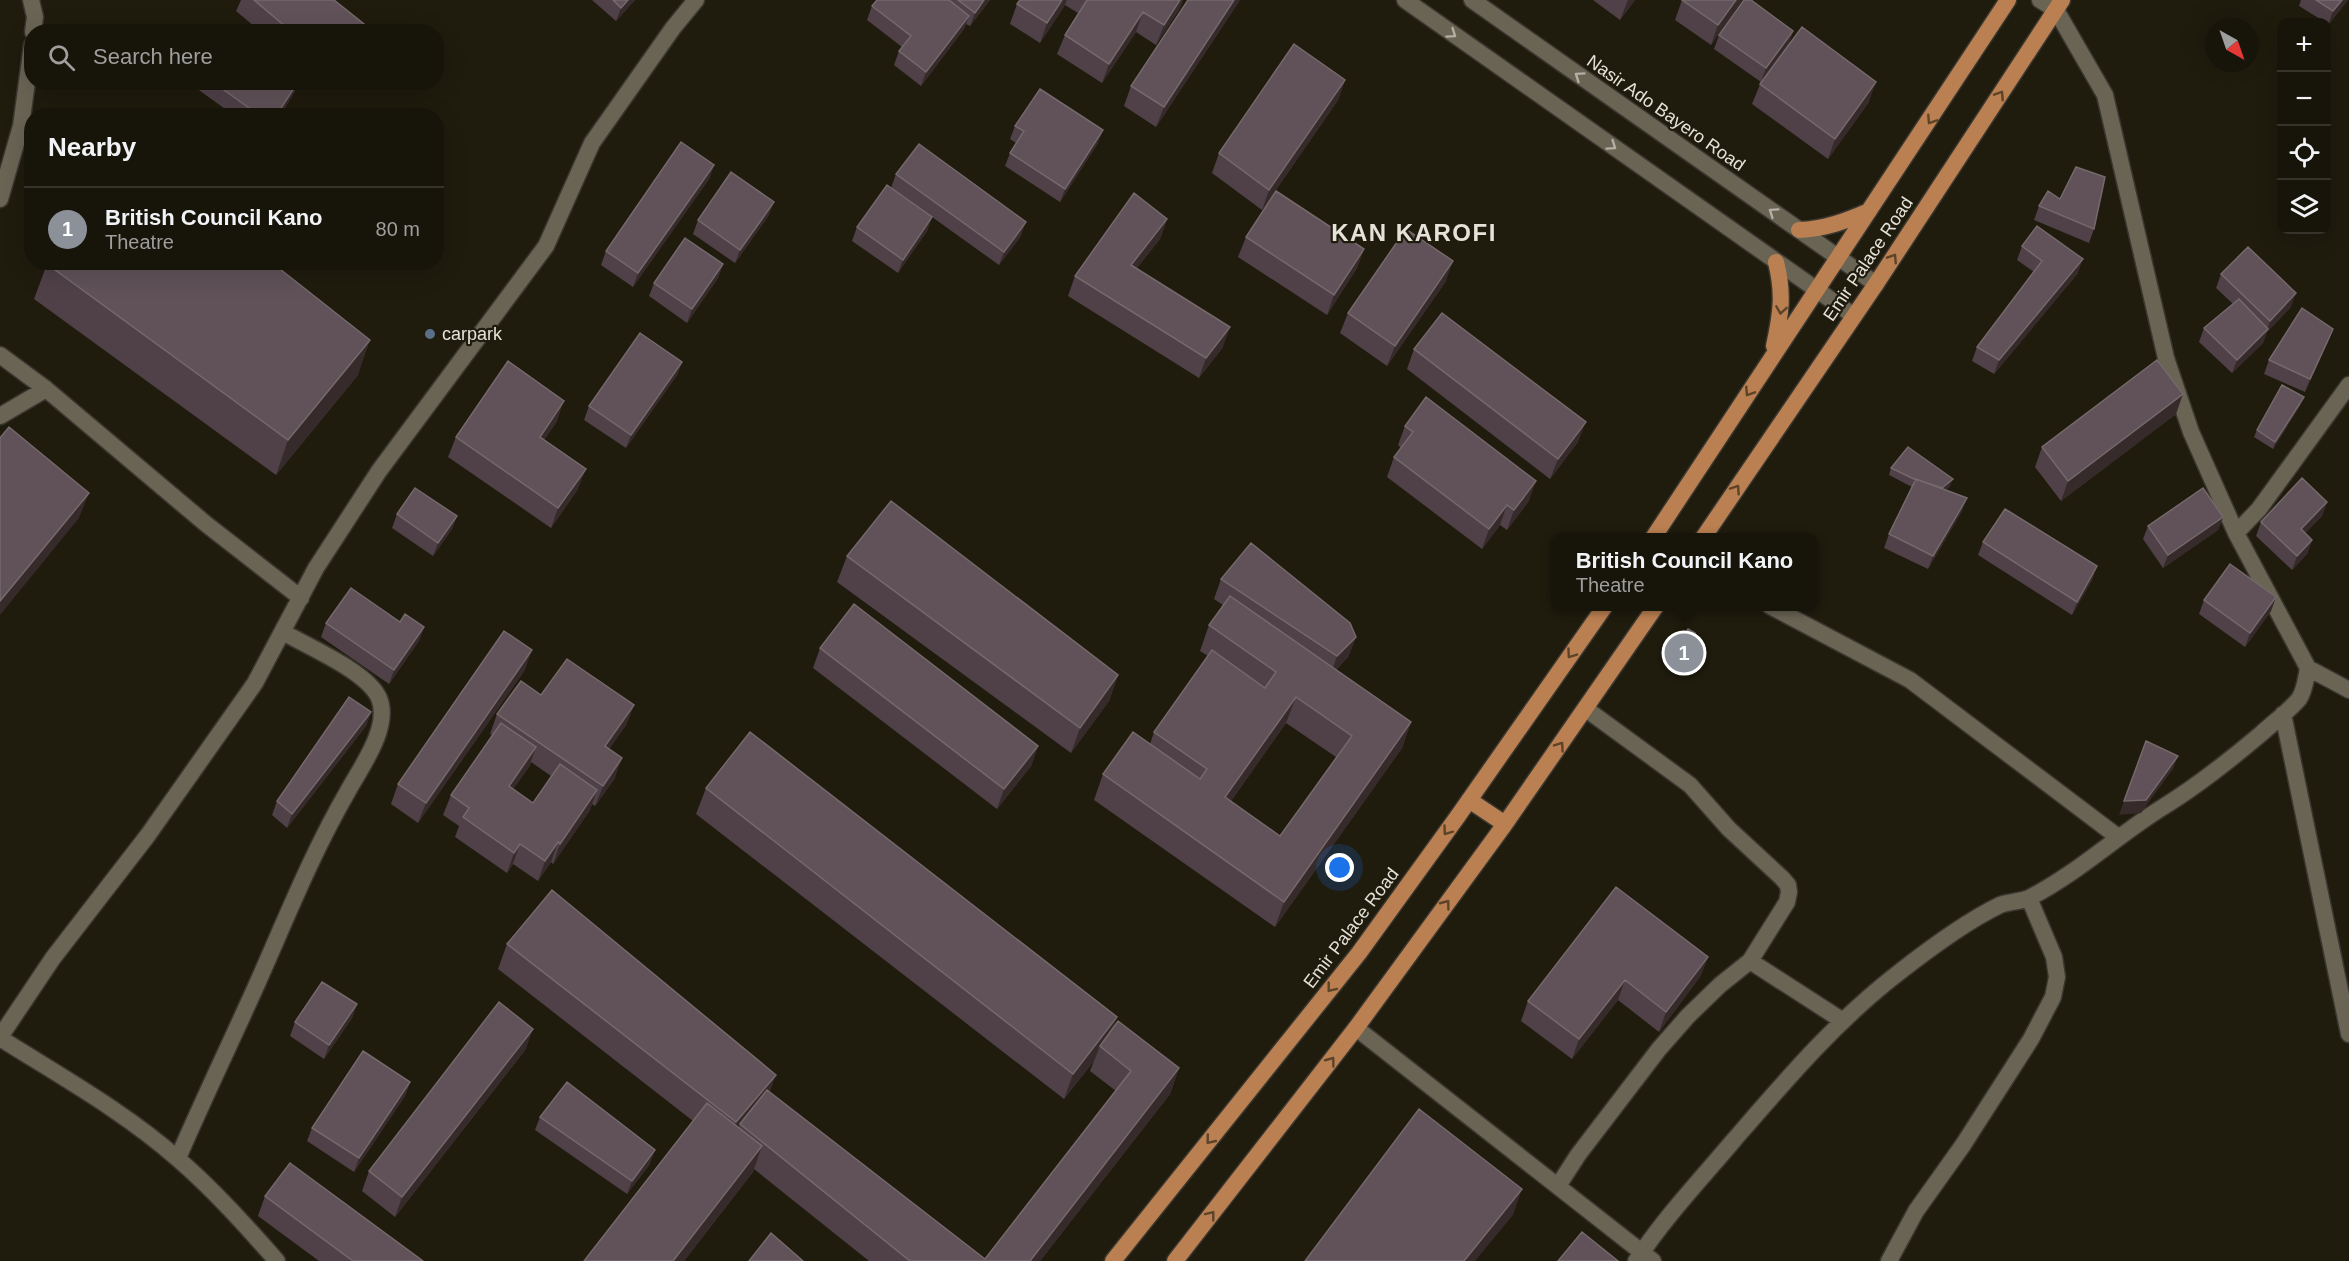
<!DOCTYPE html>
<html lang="en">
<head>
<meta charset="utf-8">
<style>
  body { margin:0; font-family:Helvetica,sans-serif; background:#201d13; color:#f1f3f6 }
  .controls { position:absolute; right:18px; top:18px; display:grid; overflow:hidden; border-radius:12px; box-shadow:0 6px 24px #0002 }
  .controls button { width:54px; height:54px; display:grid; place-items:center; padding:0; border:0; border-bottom:2px solid #36332b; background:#17140a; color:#f1f3f6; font:30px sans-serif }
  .compass { position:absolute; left:2205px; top:18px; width:54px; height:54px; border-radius:50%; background:#17140a; box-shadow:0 6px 24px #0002; rotate:140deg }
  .you { position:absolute; left:1340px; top:868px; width:21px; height:21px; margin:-15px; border:4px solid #fff; border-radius:50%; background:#1a73e8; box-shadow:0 0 0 9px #1a73e833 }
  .badge { display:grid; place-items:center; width:39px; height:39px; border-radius:50%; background:#8c9099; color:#fff; font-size:20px; font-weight:700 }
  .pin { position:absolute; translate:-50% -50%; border:3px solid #fff; box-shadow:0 2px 6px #0006 }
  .popup { position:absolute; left:1551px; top:533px; width:267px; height:78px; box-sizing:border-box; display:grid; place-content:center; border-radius:12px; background:#17140a; filter:drop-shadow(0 2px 4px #0005); font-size:20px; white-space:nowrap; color:#9e9e9c }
  .popup b { font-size:22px; color:#f1f3f6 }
  .popup::after { content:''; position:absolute; left:50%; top:100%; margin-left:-12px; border:12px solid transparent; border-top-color:#17140a }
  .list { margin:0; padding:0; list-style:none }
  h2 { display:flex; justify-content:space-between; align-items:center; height:78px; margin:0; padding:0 24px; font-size:26px }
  h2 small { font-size:20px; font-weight:400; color:#9e9e9c }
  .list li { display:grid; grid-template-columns:39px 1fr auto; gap:18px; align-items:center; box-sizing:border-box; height:84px; padding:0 24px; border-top:2px solid #36332b }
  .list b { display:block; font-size:22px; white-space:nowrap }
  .list p { margin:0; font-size:20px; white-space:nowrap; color:#9e9e9c }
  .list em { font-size:20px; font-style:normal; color:#9e9e9c }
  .icon { flex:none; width:33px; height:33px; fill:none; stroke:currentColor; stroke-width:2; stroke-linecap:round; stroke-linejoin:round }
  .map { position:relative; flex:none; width:2349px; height:1261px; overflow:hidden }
  .search { position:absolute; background:#17140a; box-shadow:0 6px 24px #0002; left:24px; top:24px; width:420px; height:66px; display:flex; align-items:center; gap:15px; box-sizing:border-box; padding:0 21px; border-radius:24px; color:#9e9e9c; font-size:22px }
  .panel { position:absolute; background:#17140a; box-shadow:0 6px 24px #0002; left:24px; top:108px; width:420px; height:162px; border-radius:24px }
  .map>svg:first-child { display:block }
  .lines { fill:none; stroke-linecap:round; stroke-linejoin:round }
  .minor-casing { stroke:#393630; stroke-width:19 }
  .tertiary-casing { stroke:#393630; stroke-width:19 }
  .primary-casing { stroke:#393630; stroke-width:19 }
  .minor { stroke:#696454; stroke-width:16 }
  .tertiary { stroke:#696454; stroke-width:16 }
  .primary { stroke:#bb8051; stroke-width:16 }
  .wall { fill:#504149; fill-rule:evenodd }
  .shaded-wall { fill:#362b2a }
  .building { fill:#605258; stroke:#75696c; stroke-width:1.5; fill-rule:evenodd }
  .oneway { stroke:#b3b0a4 }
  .oneway2 { stroke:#5d4328 }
  .service-dot { fill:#5c6f8a; stroke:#1f1b0d; stroke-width:2 }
  .labels { text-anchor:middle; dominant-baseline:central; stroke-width:4.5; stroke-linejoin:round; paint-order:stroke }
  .street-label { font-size:18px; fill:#e5e2d9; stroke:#1f1b0d }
  .poi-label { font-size:18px; fill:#e5e2d9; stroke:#1f1b0d; text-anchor:start }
  .district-label { font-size:24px; font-weight:bold; letter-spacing:1.5px; fill:#e5e2d9; stroke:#1f1b0d }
</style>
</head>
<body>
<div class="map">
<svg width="2349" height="1261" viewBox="0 0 2349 1261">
  <rect width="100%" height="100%" fill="#1f1b0d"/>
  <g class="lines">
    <defs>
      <path id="minor" d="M31 0 35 17 33 32
        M0 199 21 126 32 45
        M0 355 46 389 206 524 301 598
        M0 416 46 389
        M2236 533 2259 509 2349 385
        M1770 606 1910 680 2118 837
        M2308 668 2349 690
        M2283 714 2349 1034
        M1750 961 1843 1021
        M1356 1028 1653 1261
        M0 1037 53 958 148 835 255 683 316 568 379 471 546 246 592 143 673 28 696 0
        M0 1038C60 1076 125 1112 178 1159 214 1190 246 1226 277 1261
        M178 1158C203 1100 231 1042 257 984 286 919 312 853 348 791 361 767 391 727 379 698 367 671 308 647 283 632
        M1558 1186 1578 1155 1659 1049 1688 1016 1720 985 1750 961 1787 902 1789 892 1788 885 1782 878 1729 829 1690 785 1586 709
        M1636 1261C1664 1218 1701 1179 1734 1140 1785 1081 1835 1022 1897 974 1925 952 1969 920 2000 905 2010 901 2022 902 2031 897 2079 872 2118 835 2163 807 2199 785 2230 760 2262 733 2274 722 2289 711 2299 699 2305 690 2306 678 2308 668L2236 533 2191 432 2166 358 2105 95 2056 10 2040 0
        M1889 1261 1916 1211 1963 1145 2031 1039 2053 997 2057 977 2054 957 2029 898"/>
      <path id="tertiary" d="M1405 0 1854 316
        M1472 0 1876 284"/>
      <path id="primary" d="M1799 230C1825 229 1846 221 1869 211
        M1774 346C1781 314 1784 294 1776 262
        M1653 538 2008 0
        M1703 538 1876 284 2062 0
        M1469 800 1505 824
        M1113 1261 1359 953 1458 816 1605 606
        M1175 1261 1356 1028 1505 824 1656 606"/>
    </defs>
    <!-- minor casing -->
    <use href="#minor" class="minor-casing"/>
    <!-- tertiary casing -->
    <use href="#tertiary" class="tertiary-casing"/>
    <!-- primary casing -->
    <use href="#primary" class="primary-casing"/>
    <!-- minor -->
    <use href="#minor" class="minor"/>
    <!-- tertiary -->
    <use href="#tertiary" class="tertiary"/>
    <!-- primary -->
    <use href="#primary" class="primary"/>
  </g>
  <!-- wall -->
  <path class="wall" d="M241 0H334L361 32H261L236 11Z
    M592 0H635L616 21Z
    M877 0H990L970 26 966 24 964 29 921 86 894 65 899 51 902 47 867 20 872 6Z
    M1020 0H1183L1180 8 1156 45 1136 32 1102 83 1057 54 1065 35 1078 13 1065 5 1040 43 1010 24 1017 4Z
    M1240 0 1156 127 1124 106 1131 86Z
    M1593 0H1635L1620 20Z
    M1682 0H1742L1711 45 1675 20Z
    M2301 0H2348L2328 25 2326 22H2325L2299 6Z
    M1793 31 1789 44 1869 102 1828 159 1752 104 1761 82 1714 49 1719 35Z
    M1345 80 1338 100 1262 210 1212 173 1219 153Z
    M199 82H298L294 93 280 116H235L196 88Z
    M1015 126 1098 143 1060 202 1005 166 1010 153 1016 143 1010 139Z
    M714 165 709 179 633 287 601 265 606 251Z
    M896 174 1021 236 999 265 932 217 927 231 898 273 852 241 857 227 917 206 891 188Z
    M2039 206 2094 229 2089 243 2034 220Z
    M769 215 735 263 693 234 698 220Z
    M1167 219 1160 239 1136 269 1223 347 1199 378 1068 296 1075 276Z
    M1246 237 1364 249 1357 268 1327 315 1238 257Z
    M2022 246 2078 273 1994 374 1972 361 1977 347 2034 272 2017 260Z
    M47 264 358 375 276 475 34 299Z
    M723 264 718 278 687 323 649 296 654 283Z
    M2221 274 2291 307 2267 332 2263 343 2232 373 2199 342 2204 328 2233 304 2216 288Z
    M1446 281 1387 366 1340 333 1348 313Z
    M2333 329 2328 342 2305 392 2264 374 2269 360Z
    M1414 349 1578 442 1550 479 1407 369Z
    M682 362 677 375 626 448 584 420 589 406Z
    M2301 404 2273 449 2254 437 2257 430Z
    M2176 414 2061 501 2035 467 2042 447Z
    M557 421 544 440 578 489 551 528 448 457 456 437Z
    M1405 426 1529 501 1507 530 1500 525 1482 549 1387 477 1394 457 1401 448 1398 445Z
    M1891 468 1950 486 1946 490 1962 511 1928 569 1884 548 1889 534 1912 487 1889 475Z
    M2327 502 2322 516 2305 533 2312 540 2307 554 2292 570 2256 536 2261 522Z
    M397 514 457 516 452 529 433 556 392 528Z
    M2223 517 2218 530 2163 568 2143 539 2148 526Z
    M1983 542 2097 566 2092 580 2072 615 1978 555Z
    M847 556 1118 675 1109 701 1071 753 837 582Z
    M1221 579 1356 637 1348 657 1336 670 1411 722 1402 748 1275 927 1094 800 1103 774 1150 744 1154 732 1208 656 1200 651 1209 625 1223 605 1214 599ZM1286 723 1336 757 1280 836 1231 801Z
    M2276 597 2271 611 2245 647 2199 614 2204 600Z
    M326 623 424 627 419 641 389 684 321 637Z
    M1695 633 1691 643 1703 650 1701 657 1691 673 1670 660 1673 653Z
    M820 648 1038 746 1031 766 997 809 813 668Z
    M525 670 418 823 391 804 398 784Z
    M541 695 634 705 626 725 609 749 615 778 595 806 592 804 590 810 553 864 551 862 538 881 513 864 507 873 455 837 459 826 443 815 451 795 492 735 490 734 497 714ZM531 762 551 776 533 803 513 789 529 767Z
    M371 712 366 726 287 828 272 815 277 801Z
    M706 788 1114 1027 1179 1068 1170 1094 1040 1261H869L754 1169 753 1172 684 1261H584L693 1121 498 969 507 944 770 1093 985 1259 1116 1091 1090 1071 1094 1061 1064 1099 696 814Z
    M1708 957 1700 977 1659 1032 1618 1000 1572 1059 1521 1021 1528 1001Z
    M357 1004 352 1018 324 1059 290 1036 295 1022Z
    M526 1049 395 1217 362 1191 369 1171Z
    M410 1082 405 1096 354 1172 307 1141 312 1128Z
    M540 1117 650 1164 627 1194 535 1130Z
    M265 1196 423 1261H319L258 1216Z"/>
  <!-- shaded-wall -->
  <path class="shaded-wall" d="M628 0H635L616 21 621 8Z
    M984 0H990L970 26 975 13Z
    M1062 0H1067L1065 5 1040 43 1047 23Z
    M1180 0H1183L1180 8 1156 45 1164 25Z
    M1234 0H1240L1156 127 1164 107Z
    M1628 0H1635L1620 20Z
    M1736 0H1742L1711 45 1718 25Z
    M2342 0H2348L2328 25 2333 11Z
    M1143 12 1136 32 1102 83 1109 64Z
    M969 16 964 29 921 86 926 72Z
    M1793 31 1789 44 1761 82 1766 68Z
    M1345 80 1338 100 1262 210 1269 190Z
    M298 82 294 93 280 116H276Z
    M1876 82 1869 102 1828 159 1835 139Z
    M1103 130 1098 143 1060 202 1065 189Z
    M714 165 709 179 633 287 638 273Z
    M774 202 769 215 735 263 740 250Z
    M932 217 927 231 898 273 903 260Z
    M1167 219 1160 239 1123 285 1131 265Z
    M1026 222 1021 236 999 265 1004 252Z
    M1364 249 1357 268 1327 315 1334 295Z
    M2083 259 2078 273 1994 374 1999 360Z
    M1453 261 1446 281 1387 366 1395 346Z
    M723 264 718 278 687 323 692 309Z
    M2296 293 2291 307 2267 332 2263 343 2232 373 2237 360 2267 331 2270 321Z
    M1230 327 1223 347 1199 378 1206 358Z
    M2333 329 2328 342 2305 392 2310 379Z
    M370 340 358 375 276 475 288 440Z
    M682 362 677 375 626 448 631 435Z
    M2183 394 2176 414 2061 501 2068 481Z
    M2304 397 2301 404 2273 449 2275 442Z
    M564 401 557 421 532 457 540 437Z
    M1586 422 1578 442 1550 479 1558 459Z
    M586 469 578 489 551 528 558 508Z
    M1953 479 1950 486 1935 498 1938 491Z
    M1536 481 1529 501 1507 530 1514 510Z
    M89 493 79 518 0 615V601Z
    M1967 498 1962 511 1928 569 1933 556Z
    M2327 502 2322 516 2296 543 2301 529Z
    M1507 505 1500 525 1482 549 1489 529Z
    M457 516 452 529 433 556 438 543Z
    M2223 517 2218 530 2163 568 2168 555Z
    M2312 540 2307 554 2292 570 2297 556Z
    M2097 566 2092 580 2072 615 2077 602Z
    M2276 597 2271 611 2245 647 2250 633Z
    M424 627 419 641 389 684 394 670Z
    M1356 637 1348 657 1330 676 1337 656Z
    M532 650 525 670 418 823 426 803Z
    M1703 650 1701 657 1691 673 1693 666Z
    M1118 675 1109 701 1071 753 1080 728Z
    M1296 697 1286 723 1216 823 1225 797Z
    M634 705 626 725 598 766 605 746Z
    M371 712 366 726 287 828 292 814Z
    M1411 722 1402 748 1275 927 1284 902Z
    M1038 746 1031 766 997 809 1004 789Z
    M536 747 529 767 501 806 509 786Z
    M2178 756 2173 769 2141 813 2119 815 2124 801Z
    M622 758 615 778 595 806 603 786Z
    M597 790 590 810 553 864 560 844Z
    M558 842 551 862 538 881 545 861Z
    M520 844 513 864 507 873 514 853Z
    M1708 957 1700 977 1659 1032 1666 1012Z
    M1625 980 1618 1000 1572 1059 1579 1039Z
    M357 1004 352 1018 324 1059 329 1045Z
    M1117 1017 1108 1043 1100 1046 1094 1061 1064 1099 1073 1074Z
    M533 1029 526 1049 395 1217 402 1197Z
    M1179 1068 1170 1094 1040 1261H1030Z
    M776 1075 767 1100 740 1124 735 1137 727 1148 736 1122Z
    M410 1082 405 1096 354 1172 359 1158Z
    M762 1146 753 1172 684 1261H673Z
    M655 1150 650 1164 627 1194 632 1181Z
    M1522 1189 1513 1215 1475 1261H1464Z"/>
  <!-- building -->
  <path class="building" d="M254 0H334L364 24 359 32H292Z
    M613 0H628L621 8Z
    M877 0H949L969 16 926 72 899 51 911 36 872 6Z
    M958 0H984L975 13Z
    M1020 0H1062L1047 23 1017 4Z
    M1087 0H1180L1164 25 1143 12 1109 64 1065 35Z
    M1188 0H1234L1164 107 1131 86Z
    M1682 0H1736L1718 25Z
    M1744 0H1751L1793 31 1766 68 1719 35Z
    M2316 0H2342L2333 11Z
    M1802 27 1876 82 1835 139 1760 84Z
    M1294 44 1345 80 1269 190 1219 153Z
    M213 82H298L276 116H260Z
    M1040 89 1103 130 1065 189 1010 153 1024 131 1015 126Z
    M681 142 714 165 638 273 606 251Z
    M919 144 1026 222 1004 252 896 174Z
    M2076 167 2105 177 2094 229 2039 206 2048 191 2060 199Z
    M731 172 774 202 740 250 698 220Z
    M887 185 932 217 903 260 857 227Z
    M1276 191 1364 249 1334 295 1246 237Z
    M1134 193 1167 219 1131 265 1230 327 1206 358 1075 276Z
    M2037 226 2083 259 1999 360 1977 347 2042 261 2022 246Z
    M1406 229 1453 261 1395 346 1348 313Z
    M685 238 723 264 692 309 654 283Z
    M2248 247 2296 293 2270 321 2221 274Z
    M48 262H271L370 340 288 440 47 264Z
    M2239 299 2268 329 2237 360 2204 328Z
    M2302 308 2333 329 2310 379 2269 360Z
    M1442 313 1586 422 1558 459 1414 349Z
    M640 333 682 362 631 435 589 406Z
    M2157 360 2183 394 2068 481 2042 447Z
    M508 361 564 401 540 437 586 469 558 508 456 437Z
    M2282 385 2304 397 2275 442 2257 430Z
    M1426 397 1536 481 1514 510 1507 505 1489 529 1394 457 1413 432 1405 426Z
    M9 427 89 493 0 601V438Z
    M1908 447 1953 479 1942 488 1916 479V480L1891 468Z
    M2302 478 2327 502 2301 529 2312 540 2297 556 2261 522Z
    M1916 479 1967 498 1933 556 1889 534Z
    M415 488 457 516 438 543 397 514Z
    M2203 488 2223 517 2168 555 2148 526Z
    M891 501 1118 675 1080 728 847 556Z
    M2005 509 2097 566 2077 602 1983 542Z
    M1251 543 1350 623 1356 637 1337 656 1221 579Z
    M2230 564 2276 597 2250 633 2204 600Z
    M351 588 400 622 405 614 424 627 394 670 326 623Z
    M1230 596 1411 722 1284 902 1103 774 1133 732 1200 779 1207 769 1154 732 1212 650 1265 688 1276 672 1209 625ZM1296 697 1352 736 1280 836 1225 797Z
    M854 604 1038 746 1004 789 820 648Z
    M1688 629 1695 633 1690 642 1703 650 1693 666 1673 653Z
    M504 631 532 650 426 803 398 784Z
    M567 659 634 705 605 746 622 758 603 786 497 714 521 681 541 695Z
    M349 697 371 712 292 814 277 801Z
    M501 723 536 747 509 786 533 803 560 764 597 790 560 844 558 842 545 861 520 844 514 853 463 817 469 808 451 795Z
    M750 732 1117 1017 1073 1074 706 788Z
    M2146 741 2178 756 2146 800 2124 801Z
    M1616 887 1708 957 1666 1012 1625 980 1579 1039 1528 1001Z
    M552 890 776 1075 736 1122 507 944Z
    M322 982 357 1004 329 1045 295 1022Z
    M499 1002 533 1029 402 1197 369 1171Z
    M1118 1021 1179 1068 1030 1261H910L740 1124 767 1090 985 1259 1131 1071 1100 1046Z
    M363 1051 410 1082 359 1158 312 1128Z
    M567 1082 655 1150 632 1181 540 1117Z
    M707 1103 762 1146 673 1261H584Z
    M1419 1109 1522 1189 1464 1261H1305Z
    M290 1163 423 1261H353L265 1196Z
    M1582 1232 1618 1261H1558Z
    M771 1233 803 1261H749Z"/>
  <!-- one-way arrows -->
  <defs><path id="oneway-chevron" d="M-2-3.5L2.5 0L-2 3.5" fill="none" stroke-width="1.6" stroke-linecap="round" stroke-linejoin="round" transform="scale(1.5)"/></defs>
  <g class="oneway">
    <use href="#oneway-chevron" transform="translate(1452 34) rotate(35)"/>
    <use href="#oneway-chevron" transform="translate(1579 76) rotate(-145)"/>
    <use href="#oneway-chevron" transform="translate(1612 146) rotate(35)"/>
    <use href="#oneway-chevron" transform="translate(1773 212) rotate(-145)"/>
  </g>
  <g class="oneway2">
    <use href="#oneway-chevron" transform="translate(2000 95) rotate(-57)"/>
    <use href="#oneway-chevron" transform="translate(1931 120) rotate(123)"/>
    <use href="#oneway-chevron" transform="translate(1893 258) rotate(-57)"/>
    <use href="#oneway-chevron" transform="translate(1781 310) rotate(99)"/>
    <use href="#oneway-chevron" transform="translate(1749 392) rotate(123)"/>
    <use href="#oneway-chevron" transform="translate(1736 489) rotate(-56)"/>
    <use href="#oneway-chevron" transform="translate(1571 654) rotate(125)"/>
    <use href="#oneway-chevron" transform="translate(1560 746) rotate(-55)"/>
    <use href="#oneway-chevron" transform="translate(1447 831) rotate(126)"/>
    <use href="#oneway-chevron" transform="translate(1446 904) rotate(-53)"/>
    <use href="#oneway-chevron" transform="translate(1331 988) rotate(128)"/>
    <use href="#oneway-chevron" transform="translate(1331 1061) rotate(-53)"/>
    <use href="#oneway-chevron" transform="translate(1210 1140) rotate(129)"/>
    <use href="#oneway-chevron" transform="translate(1211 1215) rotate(-52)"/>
  </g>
  <!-- markers -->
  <circle class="service-dot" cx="430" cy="334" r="6"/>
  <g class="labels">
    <!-- street labels -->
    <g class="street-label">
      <text transform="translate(1666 113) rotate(35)">Nasir Ado Bayero Road</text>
      <text transform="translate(1868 259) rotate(-56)">Emir Palace Road</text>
      <text transform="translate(1351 928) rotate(-53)">Emir Palace Road</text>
    </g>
    <!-- poi labels -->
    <g class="poi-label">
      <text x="442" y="334">carpark</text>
    </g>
    <!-- district labels -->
    <g class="district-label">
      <text x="1414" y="232">KAN KAROFI</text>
    </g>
  </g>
</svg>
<div class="controls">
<button>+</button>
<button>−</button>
<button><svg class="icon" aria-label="locate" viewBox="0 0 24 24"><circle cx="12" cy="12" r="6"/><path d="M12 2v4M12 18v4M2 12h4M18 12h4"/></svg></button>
<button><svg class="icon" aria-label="layers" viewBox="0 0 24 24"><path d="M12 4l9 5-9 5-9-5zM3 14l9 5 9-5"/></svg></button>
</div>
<svg class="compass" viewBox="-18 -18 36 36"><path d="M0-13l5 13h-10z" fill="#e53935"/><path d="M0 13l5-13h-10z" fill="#9e9e9c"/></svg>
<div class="you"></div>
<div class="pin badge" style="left:1684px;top:653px">1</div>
<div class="popup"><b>British Council Kano</b>Theatre</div>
<div class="search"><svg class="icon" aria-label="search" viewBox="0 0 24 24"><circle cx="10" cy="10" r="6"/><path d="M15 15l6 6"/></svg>Search here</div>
<section class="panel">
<h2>Nearby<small></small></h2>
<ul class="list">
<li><span class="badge">1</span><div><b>British Council Kano</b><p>Theatre</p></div><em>80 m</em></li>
</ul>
</section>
</div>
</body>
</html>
